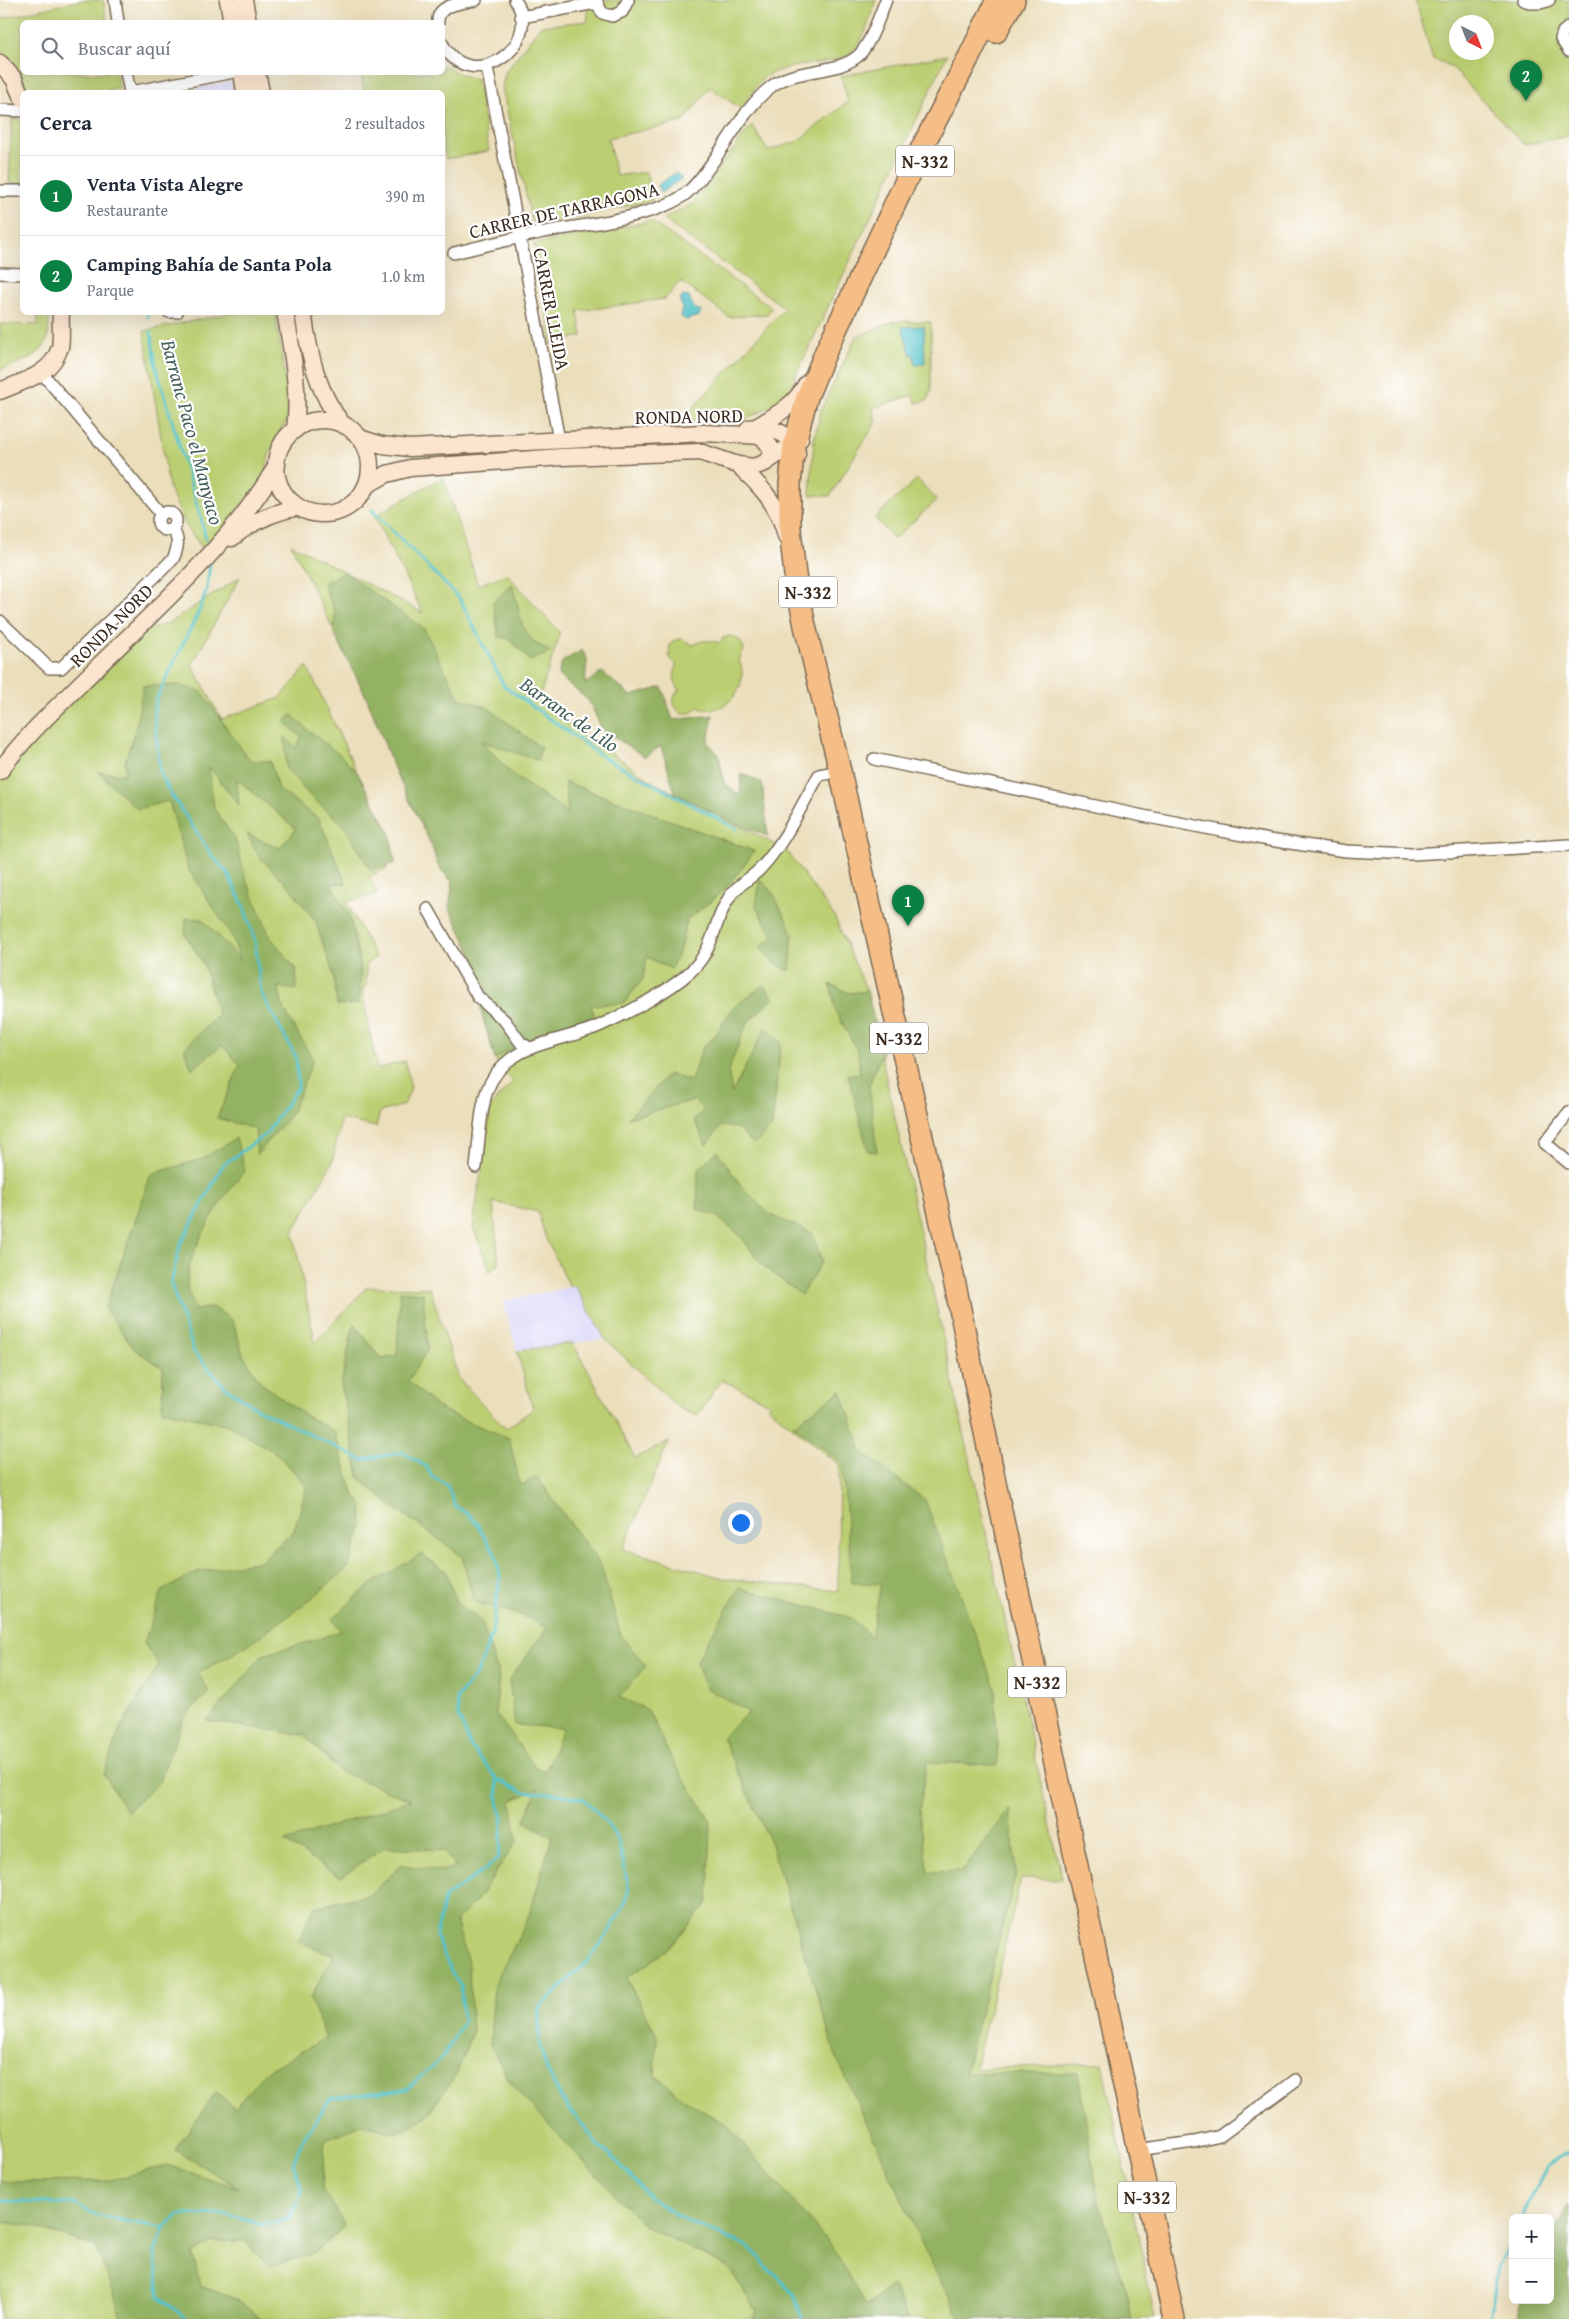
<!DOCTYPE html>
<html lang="es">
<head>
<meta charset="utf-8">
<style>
  body { margin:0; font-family:"Gentium Book Plus",serif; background:#f6f6f7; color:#1f2937 }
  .controls { position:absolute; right:15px; bottom:15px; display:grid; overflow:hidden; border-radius:8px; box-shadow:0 5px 20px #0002 }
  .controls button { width:45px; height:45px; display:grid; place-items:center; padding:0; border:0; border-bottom:1px solid #e0e1e3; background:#fff; color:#1f2937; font:25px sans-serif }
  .compass { position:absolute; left:1449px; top:15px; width:45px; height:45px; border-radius:50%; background:#fff; box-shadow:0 5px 20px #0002; rotate:138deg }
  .you { position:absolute; left:740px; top:1522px; width:18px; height:18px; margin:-12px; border:4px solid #fff; border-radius:50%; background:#1a73e8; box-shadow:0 0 0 8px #1a73e833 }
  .badge { display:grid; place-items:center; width:32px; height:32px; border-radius:50%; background:#0b8043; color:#fff; font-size:16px; font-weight:700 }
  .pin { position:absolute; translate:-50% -41px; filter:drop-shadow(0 1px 2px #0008) }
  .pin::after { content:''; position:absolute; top:26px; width:18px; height:15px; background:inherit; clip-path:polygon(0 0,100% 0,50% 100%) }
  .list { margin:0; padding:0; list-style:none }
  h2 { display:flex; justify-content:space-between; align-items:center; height:65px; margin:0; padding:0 20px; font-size:21px }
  h2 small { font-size:16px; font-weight:400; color:#747a83 }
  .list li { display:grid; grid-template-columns:32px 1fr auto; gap:15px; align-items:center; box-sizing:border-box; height:80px; padding:0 20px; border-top:1px solid #e0e1e3 }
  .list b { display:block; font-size:19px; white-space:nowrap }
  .list p { margin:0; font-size:16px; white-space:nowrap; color:#747a83 }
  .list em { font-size:16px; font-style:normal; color:#747a83 }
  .icon { flex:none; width:28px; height:28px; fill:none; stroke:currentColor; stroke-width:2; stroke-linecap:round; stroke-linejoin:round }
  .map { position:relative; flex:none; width:1569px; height:2319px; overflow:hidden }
  .search { position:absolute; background:#fff; box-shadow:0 5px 20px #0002; left:20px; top:20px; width:425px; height:55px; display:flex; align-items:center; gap:12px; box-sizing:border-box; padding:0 18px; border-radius:8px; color:#747a83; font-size:19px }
  .panel { position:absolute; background:#fff; box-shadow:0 5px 20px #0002; left:20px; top:90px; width:425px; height:225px; border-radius:8px }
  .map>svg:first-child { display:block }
  .built { fill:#d9d6f7 }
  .green { fill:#bbcf72; stroke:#7b7c48; fill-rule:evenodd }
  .forest { fill:#94b264; stroke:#686e41 }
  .water { fill:#55c2c9; stroke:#487674 }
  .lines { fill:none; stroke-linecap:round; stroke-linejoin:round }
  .stream { stroke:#55c2c9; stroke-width:3 }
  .street-casing { stroke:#796955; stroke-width:14 }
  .secondary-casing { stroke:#796955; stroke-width:19 }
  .highway-casing { stroke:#796955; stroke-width:24 }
  .street { stroke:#fff; stroke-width:11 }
  .secondary { stroke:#fbe5cf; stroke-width:16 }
  .highway { stroke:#f6be87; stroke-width:21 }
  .labels { text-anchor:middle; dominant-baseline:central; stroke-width:4.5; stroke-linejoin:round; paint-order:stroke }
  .shield { fill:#fff; stroke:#766a62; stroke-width:1 }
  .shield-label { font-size:18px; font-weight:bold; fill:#3b2a1e }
  .street-label { font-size:19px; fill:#3b2a1e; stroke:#fff }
  .water-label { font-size:20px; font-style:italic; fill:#445f5a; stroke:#fff }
</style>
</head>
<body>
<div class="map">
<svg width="1569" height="2319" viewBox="0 0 1569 2319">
  <rect width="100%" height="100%" fill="#fff"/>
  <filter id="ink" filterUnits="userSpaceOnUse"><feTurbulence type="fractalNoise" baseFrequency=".02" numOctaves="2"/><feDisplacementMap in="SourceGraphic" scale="10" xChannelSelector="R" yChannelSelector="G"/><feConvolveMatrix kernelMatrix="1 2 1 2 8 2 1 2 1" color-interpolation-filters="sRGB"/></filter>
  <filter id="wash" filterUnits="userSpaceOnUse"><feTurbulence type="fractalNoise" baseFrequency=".0096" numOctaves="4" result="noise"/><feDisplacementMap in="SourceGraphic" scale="20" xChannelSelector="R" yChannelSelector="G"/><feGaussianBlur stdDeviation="1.12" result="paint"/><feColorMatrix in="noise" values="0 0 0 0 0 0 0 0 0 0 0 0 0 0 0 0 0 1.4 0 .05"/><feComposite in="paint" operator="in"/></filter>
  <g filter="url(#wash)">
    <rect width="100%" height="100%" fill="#ebdeba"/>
    <!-- built -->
    <path class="built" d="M231 81 234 92H177Z
      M575 1286 605 1339 517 1351 503 1301Z"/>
    <!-- green -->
    <path class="green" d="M82 0H103L107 22H22V72L116 73 119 88 96 92H29L21 75 0 49V19Z
      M587 0H876C870 16 865 40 852 52 835 67 784 61 764 78 755 86 748 99 741 109L710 87 683 122 608 138 616 176 646 172 652 201 533 226 502 89 505 73 540 26 588 21Z
      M1415 0H1569V136L1524 145 1451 66 1433 59ZM1456 22H1486V52H1456Z
      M947 55 788 392 766 409 741 421 679 423 785 308 663 219 692 204 752 125 768 151 798 141 848 102 841 76Z
      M443 65 459 74 477 79 489 151 446 159 443 142 442 92H364L361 73 442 72Z
      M12 118 22 120V184L9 183Z
      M651 221 772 308 767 314 729 317 680 281 665 299 578 311 582 336 552 344 534 244Z
      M38 313H49C51 357 36 355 0 370V324L38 325Z
      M230 313H275L287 389V421L279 432 269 455 265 475 246 503 203 549 186 526 169 488 144 331Z
      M903 321 931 322V390L928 400 916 403 913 395 873 408 876 422 830 496 810 495 814 440 821 410 856 337 892 322Z
      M443 477 478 585 507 574 560 633 538 702 653 782 786 850 834 916 867 991 1062 1879 1021 1878 975 2069 1103 2063 1155 2319H0V781L19 756 140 633 171 622 240 577 192 665 222 719 280 698 307 666 357 772 390 833 395 863 385 866 388 868 369 877 378 894 346 902 376 957 366 964V986L362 991 377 1069 405 1061 411 1088 404 1105 380 1112 376 1127 341 1119 332 1163 293 1232 315 1343 367 1287 430 1288 459 1379 506 1429 533 1409 517 1351 573 1343 635 1458 669 1441 623 1549 723 1578 838 1591 839 1465 767 1406 771 1404 722 1380 697 1416 680 1409 605 1339 575 1286 570 1287 546 1239 538 1212 493 1202 499 1264 490 1271 473 1227 491 1105 513 1082 495 1059 481 1011 480 983 473 956 449 907 453 883 438 866 432 846 396 773 367 698 291 544 423 613 374 516Z
      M917 479 937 500 894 539 875 518Z
      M730 636C738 637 741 642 744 649L739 660C751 686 725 719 697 707L693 712 682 714C673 707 670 699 679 690L674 679 676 664 669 657 670 645 675 640 682 639 693 645C703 640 709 639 720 643L723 638Z"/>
    <!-- forest -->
    <path class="forest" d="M344 572 424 629 459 698 487 707 541 748 537 760 481 741 514 776 568 813 565 782 754 851C734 881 717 899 687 919L680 949 671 969 647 957 643 979 624 1003 591 1005 595 1017 544 1030 495 1059 481 1009 480 983 473 956 449 907 453 883 438 866 432 846 396 773 367 698 334 633 335 612 323 583Z
      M512 584 523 627 533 642 551 652 530 661 510 639 499 637 493 602Z
      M582 650 587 659 585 684 602 672 631 696 662 687 673 720 713 715 708 743 719 755 724 783 740 795 741 773 762 783 768 836 734 823 675 793 661 746 645 757 602 729 589 701 558 675 562 662Z
      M178 685 202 692 250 761H270L278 789 319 819 346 883 331 884 350 917 361 969 359 1004 337 1005 333 973 315 920 288 885 260 858 247 834 280 848 296 829 237 779 239 805 209 767 214 809 235 839 246 879 270 937 296 969 297 990 278 987 283 1008 313 1060 291 1114 257 1155 255 1129 217 1118 240 1065 222 1045 192 1069 184 1049 218 1014 203 963 185 934 186 918 202 919 240 959 232 936 188 869 169 801 137 809 98 772 125 774V762L136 726 143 686Z
      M292 715 308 730 341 756 357 772 390 833 395 863 371 870 342 823 310 796 286 768 285 737 296 748 302 737 284 722Z
      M760 879 772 891 793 934 790 971 773 962 760 947 774 937 756 907Z
      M830 984 849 993 867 991 882 1053 869 1085 877 1152 868 1151 848 1074H860L858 1052 836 1012Z
      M763 985 774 998 747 1023 728 1071 732 1093 766 1027 781 1042 772 1127 754 1145 737 1128 721 1126 706 1145 694 1119 704 1110 694 1100 628 1118 668 1074 691 1081 703 1047 713 1038 733 1008Z
      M236 1138 245 1170C224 1195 187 1250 187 1283 187 1291 192 1302 195 1310L213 1307 233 1321 243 1355 261 1383 306 1416 334 1431 353 1493 363 1506 362 1525 348 1568 305 1604 245 1647 198 1673 209 1692 184 1717 159 1782 127 1812 104 1774 120 1728 159 1665 144 1643 162 1591 197 1572 261 1561 294 1531 307 1486 278 1454 228 1425 162 1410 163 1368 134 1349 105 1309 151 1174 202 1159Z
      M717 1151 742 1187 769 1214 812 1233 822 1261 801 1295 760 1263 741 1236 715 1215 697 1209 698 1170Z
      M400 1291 423 1293 428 1349 408 1381 437 1407 468 1422 509 1438 520 1486 537 1477 601 1566 621 1636 646 1666 619 1697 648 1710 671 1758 711 1821 708 1902 668 1950 626 1978 657 2035 655 2075 683 2099 727 2125 834 2249 866 2306 892 2286 908 2317 907 2319H752L757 2311 728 2267 645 2226 512 2086 490 2044 494 1985 528 1919 552 1837 524 1821 538 1788 511 1801 517 1841 476 1902 456 1920 469 1966 472 2032 457 2073 427 2116 398 2133 362 2125 325 2139 322 2189 345 2226 312 2254 269 2266 244 2241 211 2242 193 2254 200 2286 236 2299 261 2319H121L114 2293 96 2247 33 2226 0 2222V2182L108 2181 167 2165 239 2188 175 2150 216 2092 235 2108 266 2071 326 2038 310 1998 334 1955 298 1941 314 1907 369 1895 402 1865 442 1871 456 1867 443 1850 384 1847 341 1877 285 1842 411 1800 339 1771 304 1735 207 1721 263 1655 312 1641 341 1631 332 1619 371 1584 421 1554 446 1571 456 1602 482 1622 499 1677 495 1713 535 1767 546 1771 563 1728 515 1725 509 1680 547 1628 524 1616 474 1602 462 1556 388 1503 359 1478 341 1384 354 1323 381 1359 397 1356Z
      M841 1391 862 1452 925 1500 995 1687 998 1765 927 1762 919 1813 928 1872 963 1871 1010 1809 1016 1873 965 2073H1078L1099 2203 1125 2288 1132 2319H961L928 2257 836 2056 771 1844 722 1737 749 1712 706 1688 696 1662 739 1588 852 1618 871 1637 881 1584 852 1583 842 1463 793 1425Z
      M1569 2204V2319H1517L1522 2300H1550V2237Z"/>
    <!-- water -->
    <path class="water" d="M675 173 682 178 661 193 658 185Z
      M683 296 689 297 694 308 701 311 699 316 686 320 680 316 682 309 680 299Z
      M924 326 925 364 915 365 914 355H911L902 327Z"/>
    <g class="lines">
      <!-- stream -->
      <path class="stream" d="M148 312V317
        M151 332 156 367 201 518 206 540
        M372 510 460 599 504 686 603 757 737 829
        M210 563 207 588 200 609 156 700 154 710 160 773 169 791 213 857 227 872 244 907 255 941 261 993 296 1057 298 1087 266 1134 223 1165 180 1245 171 1284 194 1352 225 1387 258 1409 362 1460 402 1452 427 1467 432 1477 447 1485 455 1506 469 1515 477 1524 496 1556 500 1577 492 1634 477 1673 457 1698 458 1715 471 1747 497 1779 524 1792 553 1793 584 1799 606 1822 618 1840 629 1889 625 1903 611 1929 589 1960 539 2008V2041L547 2070 563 2101 591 2135 598 2147 611 2155 650 2198 687 2221 749 2247 795 2296 802 2319
        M0 2201 74 2204 98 2216 164 2228
        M1522 2218 1547 2166 1569 2151
        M187 2319 159 2297 155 2252 164 2228 179 2215 224 2214 263 2225 288 2219C304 2193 304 2192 293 2163L302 2141 331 2098 407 2089 443 2057 463 2022 461 1987 451 1971 436 1936 444 1898 486 1869 499 1856 503 1816 498 1803 497 1779
        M1490 2319 1498 2267 1513 2237"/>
    </g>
  </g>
  <g filter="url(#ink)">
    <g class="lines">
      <defs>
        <path id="street" d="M115 0 118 22
          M596 0 602 13 612 16 622 12 628 0
          M1523 0C1532 3 1540 5 1549 0
          M521 17 596 3
          M438 22C437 4 462 3 476 0
          M1569 27 1563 32 1561 39 1569 51
          M442 43C470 98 546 45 515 0
          M487 67 559 440
          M126 72 130 92
          M131 92 234 72
          M0 110 22 111
          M0 191H22
          M454 253C482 246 511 239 539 233 579 225 662 218 690 190 719 162 740 110 772 86 796 67 840 75 860 54 872 40 879 17 886 0
          M0 273 22 274
          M169 312H177
          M42 373 161 514
          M158 521a9 9 0 1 1 18 0a9 9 0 1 1-18 0Z
          M0 621 49 668H61L173 559C179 546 179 540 172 527
          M874 759 1143 816 1269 840 1346 851 1412 854 1569 845
          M428 909 478 997 505 1021 521 1043 528 1047
          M1569 1112 1545 1143 1569 1163
          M476 1167C479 1145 480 1107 488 1088 508 1041 558 1044 599 1026 626 1014 668 992 690 972 716 948 712 923 730 896 737 885 752 878 761 868 785 842 801 806 819 775L840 771
          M1137 2150 1194 2142 1220 2136 1296 2080"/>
        <path id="secondary" d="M228 0 232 22
          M244 0 248 22
          M0 63 14 79 22 98
          M242 72 245 92
          M257 72 261 92
          M285 312C292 350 300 391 295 430
          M303 312C309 354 317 392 343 425
          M0 391C23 381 52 375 60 347 62 337 60 323 61 312
          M276 467a47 47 0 1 1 94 0a47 47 0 1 1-94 0Z
          M756 427C777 415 795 405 807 383
          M749 428C766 425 796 433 797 454
          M360 438 382 445 410 448 704 433 762 436 771 448V456L765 463
          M738 465C760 485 779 505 786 536
          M367 485 387 474 410 468 562 457 700 452 738 465 753 467 765 463 800 439
          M232 538C252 521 273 512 299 507
          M0 771C20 742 49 715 74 690 141 623 230 547 277 465"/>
        <path id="highway" d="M997 0 970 55 917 157 826 351 807 397 794 445 790 484V529L795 575 805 626 840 771 956 1289 998 1497 1174 2319
          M996 32 1014 0"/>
      </defs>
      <!-- street casing -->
      <use href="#street" class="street-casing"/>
      <!-- secondary casing -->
      <use href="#secondary" class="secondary-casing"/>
      <!-- highway casing -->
      <use href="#highway" class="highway-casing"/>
      <!-- street -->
      <use href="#street" class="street"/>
      <!-- secondary -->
      <use href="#secondary" class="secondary"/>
      <!-- highway -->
      <use href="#highway" class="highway"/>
    </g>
  </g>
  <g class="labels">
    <!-- shield labels -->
    <g class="shield">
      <rect x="896" y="145.5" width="58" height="31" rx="4"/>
      <rect x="779" y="576.5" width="58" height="31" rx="4"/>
      <rect x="870" y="1022.5" width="58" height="31" rx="4"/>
      <rect x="1008" y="1666.5" width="58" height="31" rx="4"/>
      <rect x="1118" y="2181.5" width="58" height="31" rx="4"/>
    </g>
    <g class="shield-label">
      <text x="925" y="161">N-332</text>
      <text x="808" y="592">N-332</text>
      <text x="899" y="1038">N-332</text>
      <text x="1037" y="1682">N-332</text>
      <text x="1147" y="2197">N-332</text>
    </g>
    <!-- street labels -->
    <g class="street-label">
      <text transform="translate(564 210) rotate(-13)">CARRER DE TARRAGONA</text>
      <text transform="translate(552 309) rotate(79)">CARRER LLEIDA</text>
      <text transform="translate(689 416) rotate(-1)">RONDA NORD</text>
      <text transform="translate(111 625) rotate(-45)">RONDA NORD</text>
    </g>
    <!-- water labels -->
    <g class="water-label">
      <text transform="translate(193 432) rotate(75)">Barranc Paco el Manyaco</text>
      <text transform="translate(570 714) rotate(35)">Barranc de Lilo</text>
    </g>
  </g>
</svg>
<div class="controls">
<button>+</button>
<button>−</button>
</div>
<svg class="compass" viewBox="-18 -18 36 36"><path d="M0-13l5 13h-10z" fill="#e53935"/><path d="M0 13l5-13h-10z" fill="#747a83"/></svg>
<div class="you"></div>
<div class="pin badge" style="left:908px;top:926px">1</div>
<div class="pin badge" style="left:1526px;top:101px">2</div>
<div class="search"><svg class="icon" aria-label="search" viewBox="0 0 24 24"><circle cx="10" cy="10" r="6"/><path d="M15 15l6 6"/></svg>Buscar aquí</div>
<section class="panel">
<h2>Cerca<small>2 resultados</small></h2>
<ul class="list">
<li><span class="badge">1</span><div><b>Venta Vista Alegre</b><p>Restaurante</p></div><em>390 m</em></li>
<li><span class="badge">2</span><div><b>Camping Bahía de Santa Pola</b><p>Parque</p></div><em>1.0 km</em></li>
</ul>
</section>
</div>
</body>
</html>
